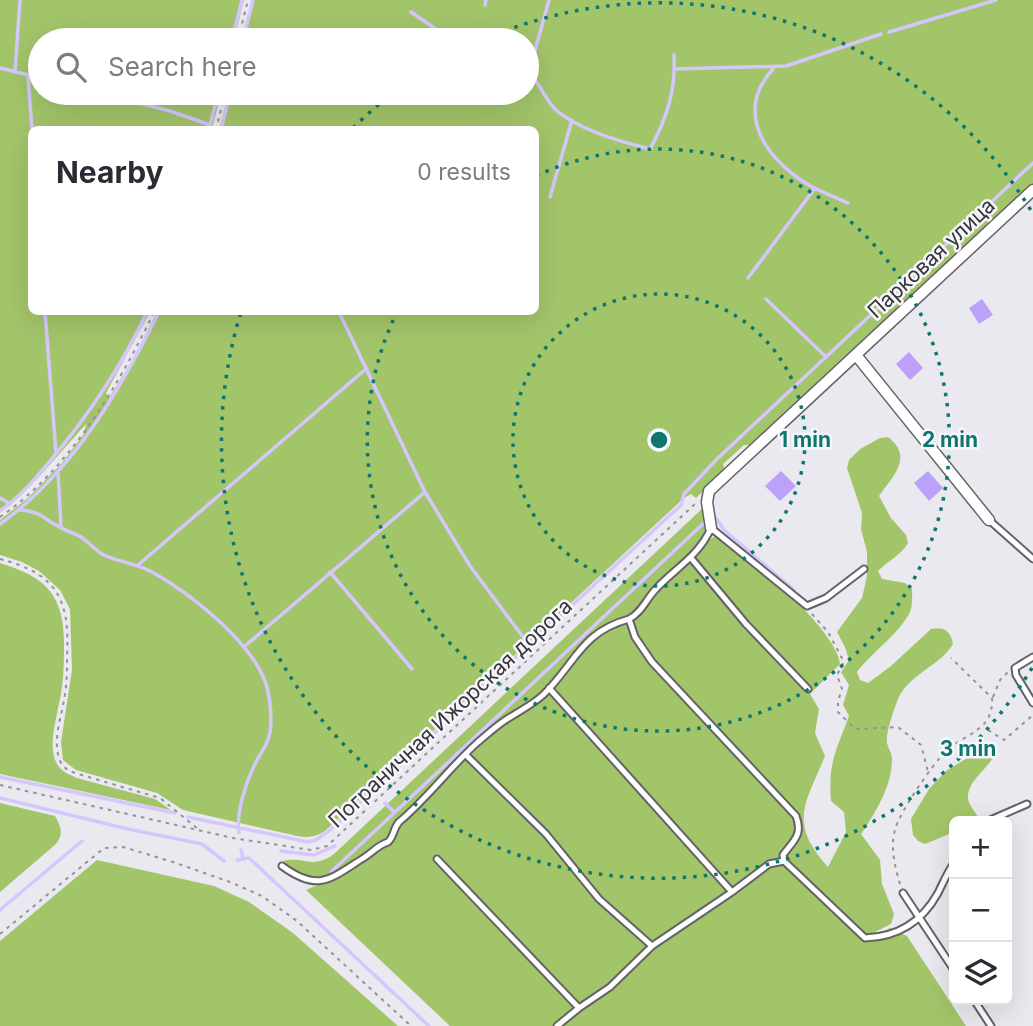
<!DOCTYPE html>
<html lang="en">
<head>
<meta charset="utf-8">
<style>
  body { margin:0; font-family:Inter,sans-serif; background:#f2f2f3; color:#2b2b33 }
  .controls { position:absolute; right:21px; bottom:21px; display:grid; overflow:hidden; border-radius:10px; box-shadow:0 7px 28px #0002 }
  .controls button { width:63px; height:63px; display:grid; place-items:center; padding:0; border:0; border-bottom:2px solid #e1e1e2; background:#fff; color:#2b2b33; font:35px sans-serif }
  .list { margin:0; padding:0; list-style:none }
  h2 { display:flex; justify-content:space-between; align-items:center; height:91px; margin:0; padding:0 28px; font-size:30px }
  h2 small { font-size:23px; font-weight:400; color:#7c7c81 }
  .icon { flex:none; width:38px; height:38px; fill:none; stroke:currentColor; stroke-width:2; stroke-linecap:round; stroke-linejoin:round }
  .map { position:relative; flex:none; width:1033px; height:1026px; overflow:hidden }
  .search { position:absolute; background:#fff; box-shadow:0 7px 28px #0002; left:28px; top:28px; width:511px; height:77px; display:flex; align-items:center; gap:18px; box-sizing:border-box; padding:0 24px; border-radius:38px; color:#7c7c81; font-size:26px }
  .panel { position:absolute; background:#fff; box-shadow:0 7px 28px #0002; left:28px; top:126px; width:511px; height:189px; border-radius:10px }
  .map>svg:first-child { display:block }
  .green { fill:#a3c56a }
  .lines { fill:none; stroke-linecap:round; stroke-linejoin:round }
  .stream { stroke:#d5c7fe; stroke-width:3.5 }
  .building { fill:#bba1fa }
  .service-casing { stroke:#646268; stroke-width:9 }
  .minor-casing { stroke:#646268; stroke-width:13 }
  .path { stroke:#939297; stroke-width:2; stroke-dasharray:3.5 5; stroke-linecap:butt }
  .service { stroke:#fff; stroke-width:5 }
  .minor { stroke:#fff; stroke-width:10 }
  .ring { fill:none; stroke:#0f766e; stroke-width:3.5; stroke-dasharray:3.5 7 }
  .labels { text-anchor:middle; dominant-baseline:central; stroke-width:5; stroke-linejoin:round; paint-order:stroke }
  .street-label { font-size:21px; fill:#373639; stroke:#f7f6fc }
  .centre { fill:#0f766e; stroke:#f7f6fc; stroke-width:3.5 }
  .ring-label { font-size:21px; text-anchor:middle; font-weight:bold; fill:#0f766e; stroke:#f7f6fc; stroke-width:5; stroke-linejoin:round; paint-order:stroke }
</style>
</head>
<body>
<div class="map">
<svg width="1033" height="1026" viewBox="0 0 1033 1026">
  <rect width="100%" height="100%" fill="#eae9ef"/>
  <!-- green -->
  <path class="green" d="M0 0H244L234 40H40V93H221L212 129 32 130V312H150L106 393 109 398 131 363 157 312H536V130L219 129 229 93H527V40H242L252 0H1033V185L752 445H744L723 464 725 471 696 498 691 494 684 498 325 831C316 837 308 838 297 836L183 810 157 793 76 770 63 760 61 742 72 670 70 609 60 590 39 571 22 562 0 555V520L28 498 62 463 84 434 86 424 37 479 0 513Z
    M888 437C914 457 893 476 879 496L891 518 906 535 908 543C901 555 888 561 878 571L882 579 905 583 912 589C912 596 913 605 910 612 900 633 872 652 857 672L860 680 868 683 891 666 931 629C944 626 951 631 953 644 941 665 910 674 899 697 895 706 887 729 887 739 886 746 892 752 892 759 892 786 876 812 861 834L880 860 882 884 894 914 891 924 875 932 877 935 890 928 907 936 966 1026H450L306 890 327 881 388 844 394 839 399 826 485 741 505 723 527 711 551 692 588 645 616 626 635 620 661 587 691 562 708 541 715 536C747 556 836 627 840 664L810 694 819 709 815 733 825 756C805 805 788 822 828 867L846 832 844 812 831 801C828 762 836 751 849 716L843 705 849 685 841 672 849 660 845 647 837 632 862 598 867 576V552L861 529 862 513 847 468 849 460 860 449 880 438Z
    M704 507 708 529 683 562 654 587 632 615 608 623 576 648 547 686 534 699 497 723 475 742 392 826 390 837C372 849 328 884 306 877 297 874 290 867 283 861 304 856 312 870 334 854Z
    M0 563C49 578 65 597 64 649 64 669 63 689 58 708 55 726 47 751 59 767 64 773 71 775 77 778L155 799 171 810 0 774Z
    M992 748 994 756C986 771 967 781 968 799 969 806 976 812 979 819L976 821H954V832L925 844 918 841 913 835 911 819 929 789 946 771 982 749Z
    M0 803 55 816C61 827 64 833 56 844L0 892Z
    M97 860 214 886 249 902 293 933 398 1026H0V941Z"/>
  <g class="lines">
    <!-- stream -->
    <path class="stream" d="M485 5 486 0
      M411 12 439 31 471 40
      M889 32 996 0
      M232 40 242 0
      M243 40 253 0
      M0 68 40 78
      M774 68C738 106 758 147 794 175 810 188 830 195 848 203
      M675 69 786 66 881 34
      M527 71C541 83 545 101 557 111 580 130 621 142 650 149 667 118 676 90 674 55
      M15 72 20 0
      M529 72 549 0
      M28 76 32 130
      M99 93 170 111 210 125
      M209 130 218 93
      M221 130 230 93
      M550 197 572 120
      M748 278 815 188
      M766 299 825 356
      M45 312 56 453
      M58 471 61 528
      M0 498 10 504
      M19 510C42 511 44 520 62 528 68 532 75 533 81 537 88 542 94 549 102 554 117 562 136 563 152 572 190 593 249 640 265 681 270 694 271 710 271 723 271 742 261 751 254 766 245 785 236 813 239 833
      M0 511C19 498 35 479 50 461 89 415 121 367 147 312
      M716 518 724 530 794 590
      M0 524C73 472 120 390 159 312
      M138 565 367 368
      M330 572 412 669
      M529 645 681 505 684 494 718 458 1033 163
      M245 646 425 492
      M0 777 175 813
      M0 798 128 829 202 844 224 861
      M385 803 394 812
      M188 817 308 842 316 840 329 831 529 645 470 566 425 492 339 312
      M241 850 243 858
      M281 851 314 855 335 846
      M237 860 249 858 429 1026
      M331 872 705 522
      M0 910 82 841"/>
  </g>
  <!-- building -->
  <path class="building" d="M982 299 993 315 979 324 969 308Z
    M909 352 923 368 910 380 896 364Z
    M781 471 796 486 780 501 765 486Z
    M928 471 943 488 929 501 914 483Z"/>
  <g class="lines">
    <defs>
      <path id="service" d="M989 520 1033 559
        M691 558 746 624 808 689
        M864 569 826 598 807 606 711 528C699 556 674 569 655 590 646 600 641 613 629 619L635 637 652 662 796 816C803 835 794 840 783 855L784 861 865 938C897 937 922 922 938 893 943 883 947 873 954 863
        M1033 657 1015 668 1016 675 1033 703
        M549 688 732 892
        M466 755 546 834 599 899 652 946
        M988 821 1027 804
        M437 859 579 1008
        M282 866C319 893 330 879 365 857 373 852 378 845 388 842 394 837 393 829 399 822 428 798 450 767 478 742 489 733 499 723 512 716 523 709 533 704 543 695 575 664 581 632 629 619
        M903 893 954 970
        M974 1000 991 1026
        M557 1026 579 1008 610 987 652 946 732 892 769 864 784 861"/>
      <path id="minor" d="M856 355 989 520
        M711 528 707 502 709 491 1033 190"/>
    </defs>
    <!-- service casing -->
    <use href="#service" class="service-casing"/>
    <!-- minor casing -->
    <use href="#minor" class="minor-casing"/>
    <!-- path -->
    <path class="path" d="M238 40 248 0
      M216 130 225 93
      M0 517C69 470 119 385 154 312
      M0 559C58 574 70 600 67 657 67 671 67 685 64 700 61 718 53 739 59 758 62 768 69 771 78 774L160 798 198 829
      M812 614 828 632 844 662 837 675 842 689 838 701V712L852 726 858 729 898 727 921 745 928 772
      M993 697 1000 680 1008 672
      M988 730 1004 740 1033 715
      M0 785 233 838 311 850 327 846 696 503
      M900 884C895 867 890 847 895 830 899 813 932 765 945 752 965 733 994 731 992 698L951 658
      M0 934 104 848 123 847 173 862 230 882 262 896 297 921 411 1026"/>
    <!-- service -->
    <use href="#service" class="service"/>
    <!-- minor -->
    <use href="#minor" class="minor"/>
  </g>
  <!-- distance rings -->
  <g class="ring">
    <circle cx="659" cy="440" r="146"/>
    <path d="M536 176A291 291 0 1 1 397 312"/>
    <path d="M1032 668A437 437 0 0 1 241 312M353 128A437 437 0 0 1 393 93M485 39A437 437 0 0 1 1032 212"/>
  </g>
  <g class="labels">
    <!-- street labels -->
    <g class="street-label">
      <text transform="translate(931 258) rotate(-43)">Парковая улица</text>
      <text transform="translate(450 713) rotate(-43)">Пограничная Ижорская дорога</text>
    </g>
  </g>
  <circle cx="659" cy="440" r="10" class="centre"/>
  <g class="ring-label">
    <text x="805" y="447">1 min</text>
    <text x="950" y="447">2 min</text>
    <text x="968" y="756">3 min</text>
  </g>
</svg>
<div class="controls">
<button>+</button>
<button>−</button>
<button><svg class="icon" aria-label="layers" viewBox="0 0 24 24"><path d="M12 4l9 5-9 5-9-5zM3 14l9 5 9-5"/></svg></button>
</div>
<div class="search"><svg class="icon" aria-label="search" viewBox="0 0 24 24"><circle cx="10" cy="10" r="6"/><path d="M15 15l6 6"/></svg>Search here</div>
<section class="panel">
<h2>Nearby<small>0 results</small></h2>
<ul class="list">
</ul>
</section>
</div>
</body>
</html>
